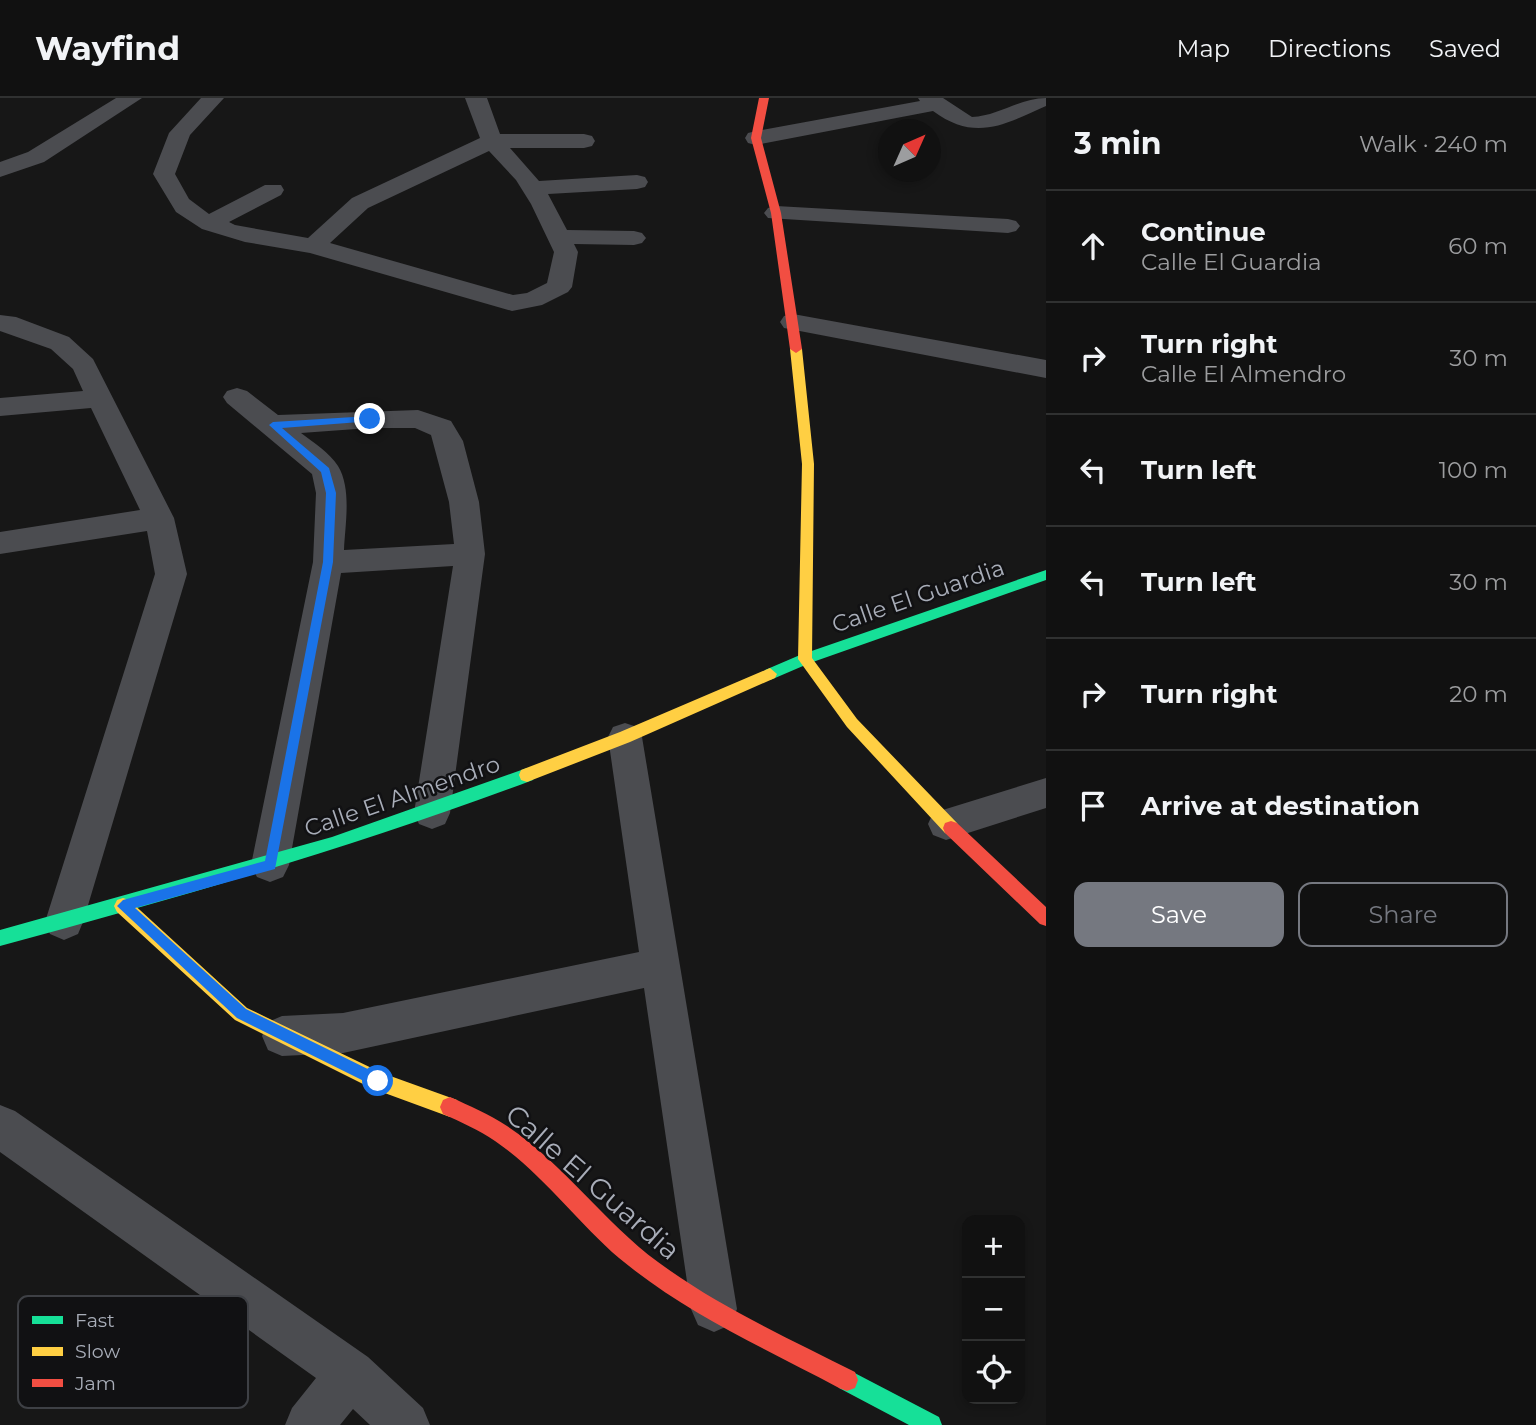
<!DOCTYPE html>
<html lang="en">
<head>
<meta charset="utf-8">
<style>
  body { margin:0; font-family:Montserrat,sans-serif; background:#1e1f1f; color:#f1f3f6 }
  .controls { position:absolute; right:21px; bottom:21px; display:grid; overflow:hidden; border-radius:14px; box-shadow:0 4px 10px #0003 }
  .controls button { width:63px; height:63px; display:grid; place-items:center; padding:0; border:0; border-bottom:2px solid #303131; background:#111; color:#f1f3f6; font:35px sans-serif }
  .compass { position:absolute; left:878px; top:21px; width:63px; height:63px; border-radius:50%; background:#111; box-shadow:0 4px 10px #0003; rotate:45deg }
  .stop { position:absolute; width:21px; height:21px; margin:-16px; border:5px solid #1a73e8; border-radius:50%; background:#fff }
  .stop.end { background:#1a73e8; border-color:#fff; box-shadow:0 2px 7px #0008 }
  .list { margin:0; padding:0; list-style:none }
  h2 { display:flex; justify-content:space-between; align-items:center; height:91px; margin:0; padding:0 28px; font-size:30px }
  h2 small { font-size:23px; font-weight:400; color:#9c9d9f }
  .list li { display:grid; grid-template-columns:46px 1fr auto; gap:21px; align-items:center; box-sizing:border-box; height:112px; padding:0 28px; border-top:2px solid #303131 }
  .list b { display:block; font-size:26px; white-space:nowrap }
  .list p { margin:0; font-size:23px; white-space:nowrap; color:#9c9d9f }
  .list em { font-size:23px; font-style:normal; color:#9c9d9f }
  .actions { display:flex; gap:14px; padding:21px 28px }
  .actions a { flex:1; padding:16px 0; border:2px solid #757880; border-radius:14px; text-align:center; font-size:24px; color:#757880 }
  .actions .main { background:#757880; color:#fff }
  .icon { flex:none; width:38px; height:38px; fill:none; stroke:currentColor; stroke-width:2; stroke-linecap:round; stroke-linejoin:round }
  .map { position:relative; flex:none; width:1046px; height:1327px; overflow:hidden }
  header { display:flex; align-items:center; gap:42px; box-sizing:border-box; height:98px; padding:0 35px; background:#111; border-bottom:2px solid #303131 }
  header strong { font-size:33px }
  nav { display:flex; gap:38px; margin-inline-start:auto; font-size:24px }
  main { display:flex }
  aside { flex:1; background:#111 }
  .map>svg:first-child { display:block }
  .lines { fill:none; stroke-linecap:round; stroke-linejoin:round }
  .street { fill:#4b4c50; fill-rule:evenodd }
  .fast { fill:#16e098; fill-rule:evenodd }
  .slow { fill:#ffcf43; fill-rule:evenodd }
  .jam { fill:#f24e42; fill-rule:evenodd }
  .route { fill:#1a73e8 }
  .labels { text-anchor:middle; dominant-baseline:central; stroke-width:5; stroke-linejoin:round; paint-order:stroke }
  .street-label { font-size:23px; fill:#a8adb8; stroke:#111113 }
  .near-street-label { font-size:28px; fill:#a8adb8; stroke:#111113 }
  .key { fill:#111113; stroke:#3e4045; stroke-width:2 }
  .key-label { font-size:19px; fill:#a8adb8 }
</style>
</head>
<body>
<header>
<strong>Wayfind</strong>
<nav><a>Map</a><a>Directions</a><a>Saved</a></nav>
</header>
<main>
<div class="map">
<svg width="1046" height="1327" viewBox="0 0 1046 1327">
  <rect width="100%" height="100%" fill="#171717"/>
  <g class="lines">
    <!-- street -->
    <path class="street" d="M116 0H142L44 64 0 79V64L28 54Z
      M201 0H224L190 37 175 76 189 101 209 116 265 87H281L284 92 281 97 229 124 235 127 308 140 352 100 480 40 465 0H487L500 36H584L592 38 595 43 592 48 584 50H510L539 83 637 77 645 79 648 84 645 89 637 91 548 96 567 132 634 133 642 135 646 140 642 145 634 147 574 146 578 154 572 189 568 194 542 207 512 213 310 155 245 144 202 131 176 114 153 76 169 35ZM489 53 516 82 531 106 554 154 547 185 527 195 513 197 330 145 368 110Z
      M918 0H943L972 19C999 18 1020 0 1046 0V8C1004 27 975 44 933 13L756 47 748 45 745 40 748 35 756 33 920 3Z
      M776 108 1008 121 1016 123 1020 128 1016 133 1008 135 768 120 764 115 768 110Z
      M793 216 1046 262V280L784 230 780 224 784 218Z
      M0 217 16 219 69 239 93 261 174 420 187 476 83 824 78 836 64 842 50 836 45 824 155 476 147 433 0 456V434L140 412 91 310 0 318V300L83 293 73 271 51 251 0 233Z
      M237 290 247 293 278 317 418 312 451 323 463 343 479 404 485 456 450 715 445 726 432 731 419 726 414 715 453 468 341 475 289 767 283 779 270 784 257 779 251 767 313 464 316 395 312 376 227 305 223 299 227 293ZM370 330H415L431 337 449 404 454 446 344 452C345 427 352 391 338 368 330 355 313 344 301 335Z
      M625 625 637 629 642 639 737 1211 730 1227 714 1234 698 1227 691 1211 644 890 343 955 282 958 268 952 262 938 268 924 282 918 343 915 639 854 608 639 613 629Z
      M1046 680V710L946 742 933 737 928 726 933 715Z
      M0 1007 15 1013 368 1259 423 1310 430 1327H370L353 1311 340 1327H285L292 1310 316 1280 0 1054Z"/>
    <!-- fast -->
    <path class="fast" d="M1046 472V482L810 565 775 580 770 582 763 576 765 572 800 557Z
      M527 670 533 672 535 677 533 682C358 748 180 799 0 848V832L332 739Z
      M847 1271 939 1319 942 1327H909L839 1290 836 1282 839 1274Z"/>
    <!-- slow -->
    <path class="slow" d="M796 247 802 251 814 366 812 560 857 621 957 725 959 730 957 735 951 737 945 735 847 629 798 561 802 366 790 251Z
      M770 570 777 576 775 580 630 644 527 684 521 682 519 677 521 672 620 634Z
      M123 800 129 802 247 910 382 975 457 1002 460 1009 457 1016 450 1019 371 990 235 922 117 814 114 808 117 802Z"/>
    <!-- jam -->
    <path class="jam" d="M759 0H769L761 40 781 115 802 251 796 255 790 251 771 115 751 40Z
      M951 723 957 725 1046 809V828L1040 826 945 735 943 730 945 725Z
      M450 999C470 1008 489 1016 507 1028 564 1066 604 1124 658 1164 719 1209 788 1240 855 1274L858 1282 855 1290 847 1293 839 1290C764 1250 685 1215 619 1160 576 1123 542 1075 495 1043 479 1032 461 1024 443 1016L440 1009 443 1002Z"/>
  </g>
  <!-- route -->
  <path class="route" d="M370 318H373V323L282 330 329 370 336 395 333 464 275 771 135 810 246 911 382 978 384 983 378 990 237 920 117 808 123 802 265 763 323 464 326 395 321 374 269 327 273 324Z"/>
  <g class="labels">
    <!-- street labels -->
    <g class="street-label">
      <text transform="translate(918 498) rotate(-19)">Calle El Guardia</text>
      <text transform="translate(402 698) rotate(-19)">Calle El Almendro</text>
    </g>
    <!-- near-street labels -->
    <g class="near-street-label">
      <text transform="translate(593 1084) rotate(41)">Calle El Guardia</text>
    </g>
  </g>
  <!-- legend -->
  <rect x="18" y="1198" width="230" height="112" rx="10" class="key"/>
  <rect x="32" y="1218" width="31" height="8" fill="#16e098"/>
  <rect x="32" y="1249" width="31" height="9" fill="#ffcf43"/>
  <rect x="32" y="1281" width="31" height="8" fill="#f24e42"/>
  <g class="key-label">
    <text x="75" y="1229">Fast</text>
    <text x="75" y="1260">Slow</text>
    <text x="75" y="1292">Jam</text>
  </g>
</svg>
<div class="controls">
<button>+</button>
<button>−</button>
<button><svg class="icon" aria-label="locate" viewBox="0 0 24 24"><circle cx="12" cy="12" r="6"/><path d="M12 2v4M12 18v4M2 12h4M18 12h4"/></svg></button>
</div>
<svg class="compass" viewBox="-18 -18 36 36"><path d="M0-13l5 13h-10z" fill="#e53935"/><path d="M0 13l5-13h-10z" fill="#9c9d9f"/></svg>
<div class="stop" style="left:378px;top:983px"></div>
<div class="stop end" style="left:370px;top:321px"></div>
</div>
<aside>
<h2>3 min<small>Walk · 240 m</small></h2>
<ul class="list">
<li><svg class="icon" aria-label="ahead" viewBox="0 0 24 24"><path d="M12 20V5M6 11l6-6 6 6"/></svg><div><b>Continue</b><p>Calle El Guardia</p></div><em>60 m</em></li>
<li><svg class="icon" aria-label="right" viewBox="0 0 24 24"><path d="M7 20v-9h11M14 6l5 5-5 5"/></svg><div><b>Turn right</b><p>Calle El Almendro</p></div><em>30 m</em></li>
<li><svg class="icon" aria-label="left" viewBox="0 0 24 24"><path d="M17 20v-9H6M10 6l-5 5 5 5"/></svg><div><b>Turn left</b></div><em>100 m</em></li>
<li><svg class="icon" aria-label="left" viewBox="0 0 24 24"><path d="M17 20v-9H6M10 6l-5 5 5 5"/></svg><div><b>Turn left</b></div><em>30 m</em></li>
<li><svg class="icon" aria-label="right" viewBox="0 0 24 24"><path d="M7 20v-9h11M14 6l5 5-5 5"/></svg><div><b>Turn right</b></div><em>20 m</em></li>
<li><svg class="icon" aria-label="arrive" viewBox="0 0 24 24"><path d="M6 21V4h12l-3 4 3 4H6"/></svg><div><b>Arrive at destination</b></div></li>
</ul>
<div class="actions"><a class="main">Save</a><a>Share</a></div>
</aside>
</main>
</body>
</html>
